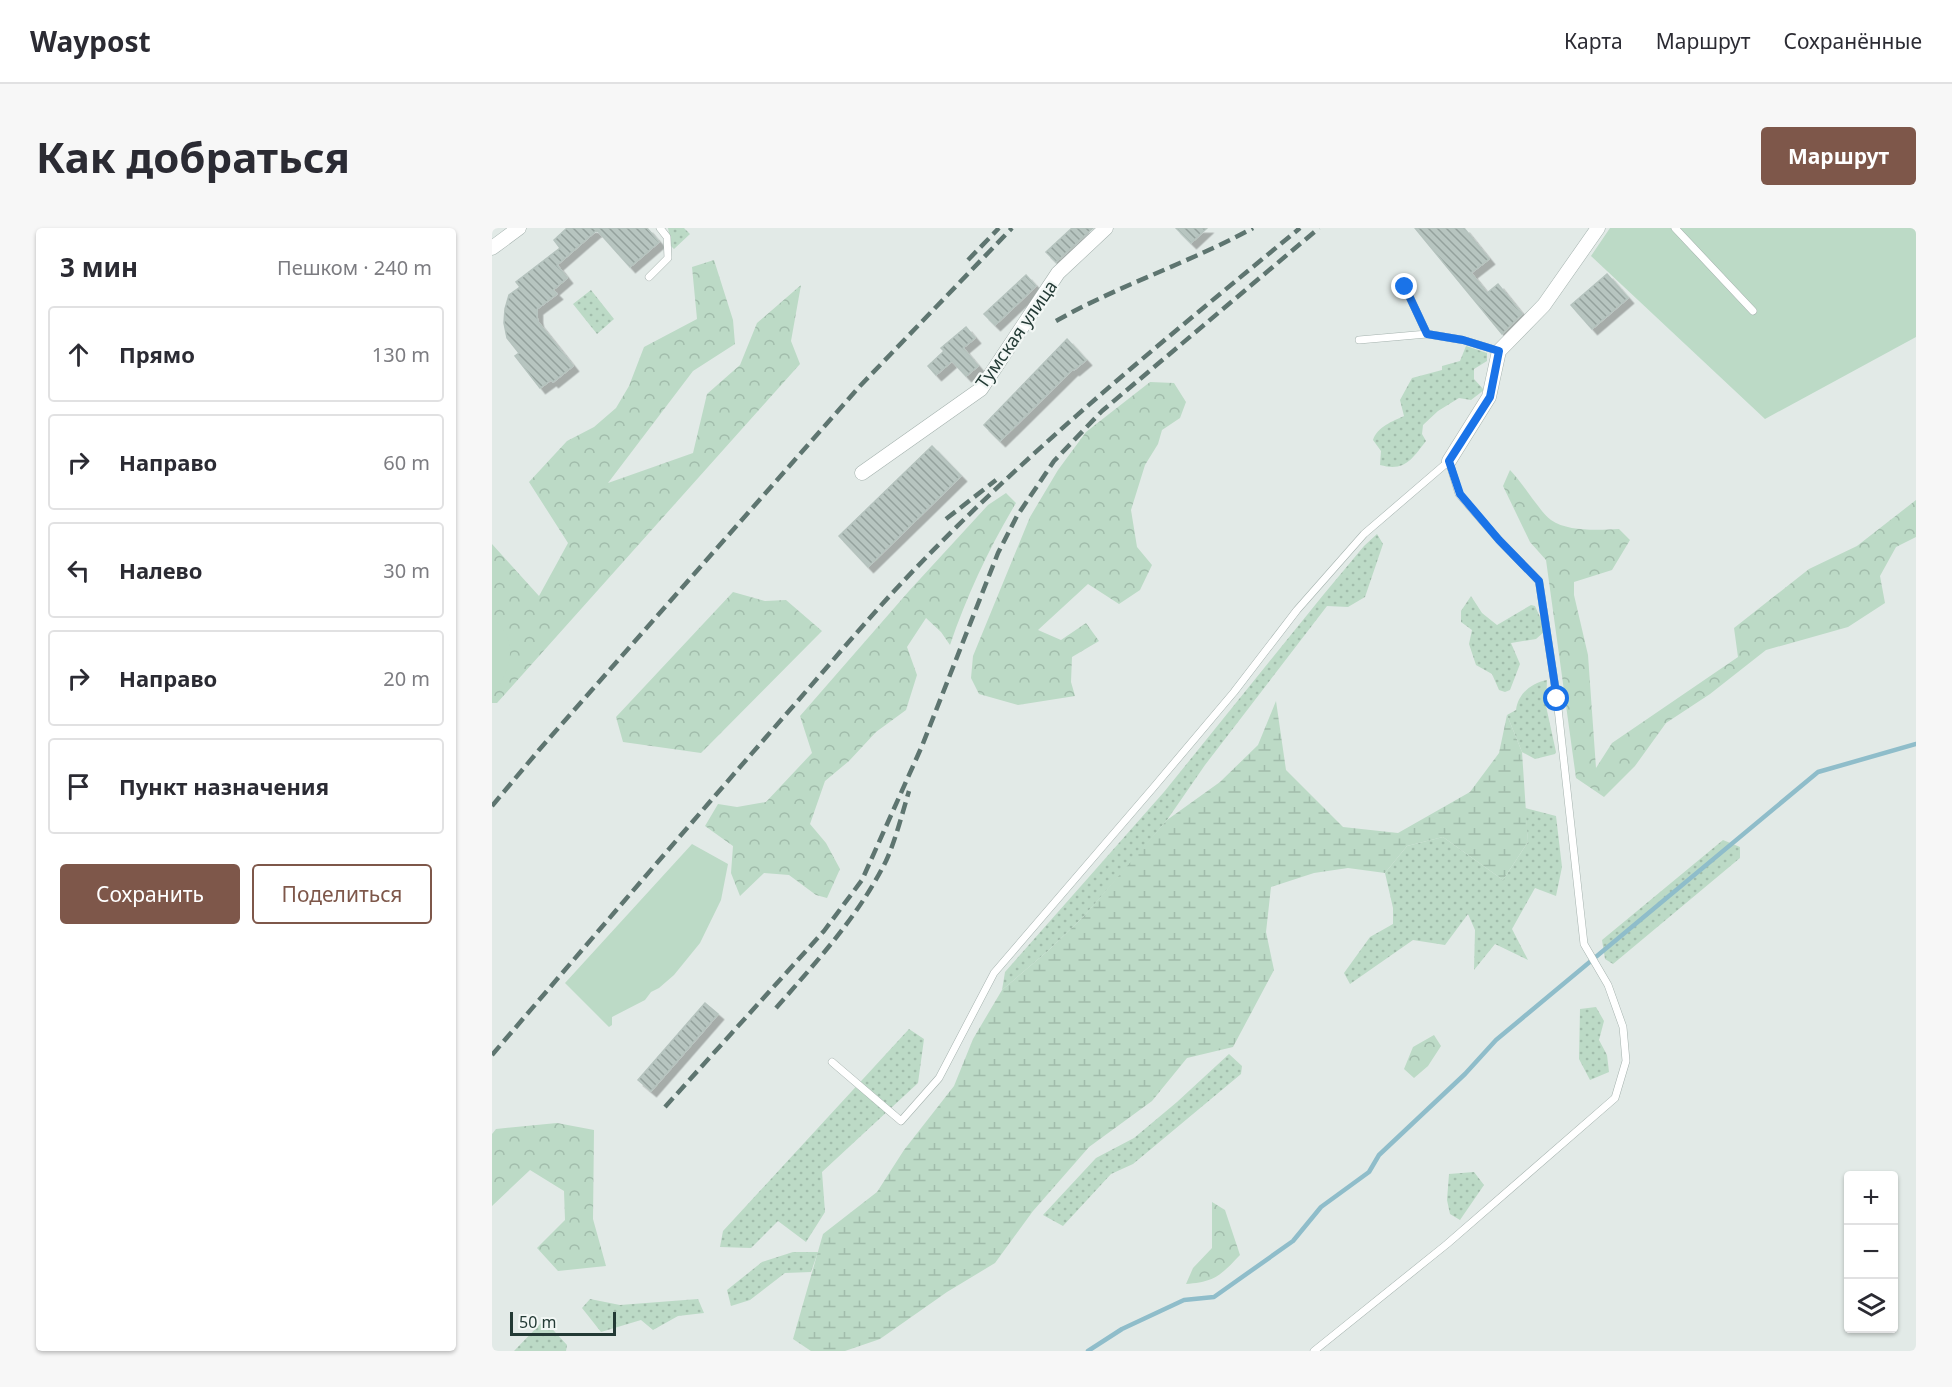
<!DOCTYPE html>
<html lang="ru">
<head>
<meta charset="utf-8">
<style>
  body { margin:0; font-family:"Noto Sans",sans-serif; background:#f7f7f7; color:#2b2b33 }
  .controls { position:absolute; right:18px; bottom:18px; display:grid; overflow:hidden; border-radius:6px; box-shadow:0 2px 4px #0004 }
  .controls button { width:54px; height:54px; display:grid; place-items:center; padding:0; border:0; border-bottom:2px solid #e1e1e2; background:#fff; color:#2b2b33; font:30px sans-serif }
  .scale { position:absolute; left:18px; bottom:15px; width:106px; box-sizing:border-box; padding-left:6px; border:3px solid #233a35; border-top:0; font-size:16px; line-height:21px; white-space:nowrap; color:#233a35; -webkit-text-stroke:4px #f2f7f5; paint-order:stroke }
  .stop { position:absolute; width:18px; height:18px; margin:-14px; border:4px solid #1a73e8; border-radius:50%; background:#fff }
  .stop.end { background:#1a73e8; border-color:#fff; box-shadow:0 2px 6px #0008 }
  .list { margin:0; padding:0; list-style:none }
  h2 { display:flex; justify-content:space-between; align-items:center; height:78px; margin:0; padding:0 24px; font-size:26px }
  h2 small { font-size:20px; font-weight:400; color:#7c7c81 }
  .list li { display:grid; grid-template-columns:39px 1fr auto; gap:18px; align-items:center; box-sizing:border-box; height:96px; margin:0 12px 12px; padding:0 12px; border:2px solid #e1e1e2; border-radius:6px }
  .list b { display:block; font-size:22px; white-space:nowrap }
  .list em { font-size:20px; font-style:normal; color:#7c7c81 }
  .actions { display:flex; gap:12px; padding:18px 24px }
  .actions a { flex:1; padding:14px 0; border:2px solid #7e574a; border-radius:6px; text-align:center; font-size:21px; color:#7e574a }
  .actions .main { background:#7e574a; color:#fff }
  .icon { flex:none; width:33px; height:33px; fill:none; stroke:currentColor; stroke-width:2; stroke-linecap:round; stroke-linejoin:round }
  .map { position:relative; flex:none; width:1424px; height:1123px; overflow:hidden; border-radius:6px }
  header { display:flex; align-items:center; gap:36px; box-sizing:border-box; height:84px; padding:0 30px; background:#fff; border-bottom:2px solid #e1e1e2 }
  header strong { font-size:28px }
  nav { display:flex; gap:33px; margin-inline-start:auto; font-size:21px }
  .intro { display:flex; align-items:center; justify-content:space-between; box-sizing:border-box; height:144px; padding:0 36px }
  h1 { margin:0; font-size:42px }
  .button { padding:15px 27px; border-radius:6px; background:#7e574a; color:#fff; font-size:21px; font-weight:700 }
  main { display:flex; gap:36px; padding:0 36px }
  aside { flex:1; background:#fff; border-radius:6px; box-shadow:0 2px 4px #0004 }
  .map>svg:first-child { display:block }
  .grass { fill:url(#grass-dots) }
  .forest { fill:url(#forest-crowns) }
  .wetland { fill:url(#wetland-marsh) }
  .garden { fill:#bcdac6 }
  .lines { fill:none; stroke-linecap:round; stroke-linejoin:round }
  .stream { stroke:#8fbdca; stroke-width:4.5 }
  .building { fill:url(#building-back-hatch); stroke:#b5c3be; stroke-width:1.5; filter:url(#shadow) }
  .service-casing { stroke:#a5b2ae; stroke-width:8 }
  .minor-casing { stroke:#a5b2ae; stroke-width:15 }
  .service { stroke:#fff; stroke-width:7 }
  .minor { stroke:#fff; stroke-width:14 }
  .rail { stroke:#5e7570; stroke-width:4.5; stroke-dasharray:12 6; stroke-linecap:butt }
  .route { stroke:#1a73e8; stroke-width:8 }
  .labels { text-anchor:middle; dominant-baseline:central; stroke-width:4.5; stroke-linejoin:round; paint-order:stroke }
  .street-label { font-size:18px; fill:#233a35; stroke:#f2f7f5 }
</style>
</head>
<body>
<header>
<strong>Waypost</strong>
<nav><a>Карта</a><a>Маршрут</a><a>Сохранённые</a></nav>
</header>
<div class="intro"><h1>Как добраться</h1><a class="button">Маршрут</a></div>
<main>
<aside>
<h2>3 мин<small>Пешком · 240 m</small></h2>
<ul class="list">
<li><svg class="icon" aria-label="ahead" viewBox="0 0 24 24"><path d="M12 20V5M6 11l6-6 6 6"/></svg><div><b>Прямо</b></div><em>130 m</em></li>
<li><svg class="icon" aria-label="right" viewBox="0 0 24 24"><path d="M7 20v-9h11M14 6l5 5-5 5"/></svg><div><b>Направо</b></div><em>60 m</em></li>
<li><svg class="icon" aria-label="left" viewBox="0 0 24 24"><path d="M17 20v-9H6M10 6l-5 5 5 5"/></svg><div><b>Налево</b></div><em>30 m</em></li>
<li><svg class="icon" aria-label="right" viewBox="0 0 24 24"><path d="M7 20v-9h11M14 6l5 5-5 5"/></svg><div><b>Направо</b></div><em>20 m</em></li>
<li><svg class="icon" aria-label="arrive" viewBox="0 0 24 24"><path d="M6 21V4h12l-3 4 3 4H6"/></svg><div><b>Пункт назначения</b></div></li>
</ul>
<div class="actions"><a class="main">Сохранить</a><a>Поделиться</a></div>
</aside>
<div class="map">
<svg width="1424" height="1123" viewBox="0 0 1424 1123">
  <defs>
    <pattern id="grass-dots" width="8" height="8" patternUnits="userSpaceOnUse" patternTransform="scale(1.5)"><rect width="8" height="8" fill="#bcdac6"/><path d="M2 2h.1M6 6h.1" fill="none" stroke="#a1bcab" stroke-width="1.8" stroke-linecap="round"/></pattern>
    <pattern id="forest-crowns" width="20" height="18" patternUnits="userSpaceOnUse" patternTransform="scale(1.5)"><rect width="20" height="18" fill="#bcdac6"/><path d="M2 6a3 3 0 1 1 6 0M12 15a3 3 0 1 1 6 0" fill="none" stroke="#a1bcab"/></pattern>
    <pattern id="wetland-marsh" width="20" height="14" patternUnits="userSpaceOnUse" patternTransform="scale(1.5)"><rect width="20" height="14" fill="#bcdac6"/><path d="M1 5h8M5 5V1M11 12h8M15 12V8" fill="none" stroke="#a1bcab"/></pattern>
    <pattern id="building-back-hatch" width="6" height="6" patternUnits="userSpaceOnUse" patternTransform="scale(1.5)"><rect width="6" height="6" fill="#b7c5c0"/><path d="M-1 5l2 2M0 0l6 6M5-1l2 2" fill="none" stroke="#94a19d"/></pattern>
    <filter id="shadow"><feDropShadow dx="5.5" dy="5.5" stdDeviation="0" flood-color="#0004"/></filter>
  </defs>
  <rect width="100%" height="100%" fill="#e2eae7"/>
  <!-- grass -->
  <path class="grass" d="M176 0H192L198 6 182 21 179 18Z
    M99 62 122 91 105 106 81 76Z
    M974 118 995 125V133L982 141V151L992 162 979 172 967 170 946 183 931 197 930 206 934 213C920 231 913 244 888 237L889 223 881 212C885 199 901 193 912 188L908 172 920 150 950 142V138L968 133Z
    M885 306 891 316 873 369 856 379 835 378 713 537 675 592 644 629 592 688 557 722 510 762 513 744 672 564 832 366 872 318Z
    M979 368 990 385 1005 397 1039 377 1043 378 1052 398V404L1044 411 1019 415 1028 436 1018 462 1013 464 1007 462 1000 446 984 437 977 416 980 402 969 394V383Z
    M1055 452 1054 478 1064 524 1063 526 1043 531 1030 524 1015 487 1024 482C1026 466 1039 455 1055 452Z
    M1033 580 1064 588 1070 639 1064 668 1043 660 1020 701 1036 732 1003 716 982 742 983 702 976 686 953 717 921 712 858 756 852 745 878 709 901 696V680L893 645 915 618 951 609 1011 652 1036 614Z
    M1231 612 1248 619V630L1121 736 1113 731 1110 712Z
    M1104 779 1112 793 1107 812 1115 827 1117 844 1098 852 1087 831 1088 781Z
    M417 801 432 811 426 855 330 944 333 984 314 1014 286 993 259 1020 228 1019 231 1003Z
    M737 826 750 838 749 846 641 936 619 946 571 998 551 987 604 930 642 910 685 874Z
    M982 944 992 957 968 992 958 986 955 972 957 946Z
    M301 1024H326L319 1044 293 1045 258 1072 239 1078 235 1062 270 1034Z
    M98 1071 128 1077 206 1071 212 1085 186 1088 161 1102 149 1092 109 1104 90 1080Z
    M52 1092 75 1117 74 1123H22Z"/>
  <!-- forest -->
  <path class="forest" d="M222 32 241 92 243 116 201 143 116 255 201 225 215 166 248 137 265 95 309 57 299 113 308 136 5 475H0V316L47 368 76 315 37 254 75 213 102 199 124 180 137 158 152 119 205 91 200 39Z
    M658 154 682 155 694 174 688 190 670 202 666 216 653 237 639 282 645 319 660 337 648 362 627 376 596 356 546 402 569 412 594 395 607 413 580 429 579 454 583 468 526 477 487 466 479 450 481 428 538 289 566 242 594 204Z
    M1018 242C1031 255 1047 283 1059 292 1076 304 1107 302 1127 301L1138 312 1120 342 1082 354V367L1096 427 1104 540 1120 515 1246 429 1242 400 1317 341 1365 318 1424 272V309L1404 319 1388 348 1393 375 1356 399 1274 422 1218 466 1174 495 1143 538 1112 569 1084 550 1054 332 1038 314 1011 258Z
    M514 265 524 275C497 320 475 367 458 417L449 404 434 390 415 419 425 447 414 482 384 504 357 533 333 553 318 596 334 615 348 641 335 670 324 667 297 647 272 645 248 668 239 645 241 618 213 598 226 576 245 579 274 574 320 525 308 488 417 363 496 277Z
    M241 364 273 373 294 372 330 403 209 525 131 514 124 489Z
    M942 807 949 818 936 838 922 850 912 841 921 819Z
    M65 895 102 902 101 991 114 1038 66 1043 45 1020 73 992 72 963 38 942 0 978V906L4 901Z
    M720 974 733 982 748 1027C729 1047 723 1054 694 1056L701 1040 720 1020Z"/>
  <!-- wetland -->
  <path class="wetland" d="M784 473 794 542 851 599 906 605 978 564 1007 525 1015 487 1030 524 1036 614 1011 652 951 609 915 618 893 645 856 640 822 645 779 659 774 704 782 742 741 819 695 830 660 873 597 919 541 983 503 1035 455 1064 388 1111 353 1123H319L301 1111 331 1006 385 964 412 922 462 858 481 811 510 762 557 722 592 688 675 592 728 554 766 517Z"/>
  <!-- garden -->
  <path class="garden" d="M1118 0H1424V109L1273 191 1099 28Z
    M0 389C5 395 12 401 15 408 24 426 12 453 0 467Z
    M200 616 236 636 229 672 208 715 182 747 167 760 159 764 153 772 120 789V797L117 799 73 755Z"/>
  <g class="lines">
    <!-- stream -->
    <path class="stream" d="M596 1123 630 1101 692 1072 722 1069 801 1013 829 979 877 944 887 927 973 846 1004 812 1326 544 1424 516"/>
  </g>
  <!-- building -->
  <path class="building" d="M75 0H155L167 14 138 39 105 2 65 37 75 50 61 62 65 66 45 81V89L46 94 81 138 61 154 59 152 48 160 23 128 27 125 15 110 12 95 13 81 17 67 28 59 24 54 68 20 62 12Z
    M580 0H601L564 34 554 24Z
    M684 0H715L699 15Z
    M923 0H972L997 31 979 45 995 65 1006 56 1030 86 1010 106Z
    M1115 46 1136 70 1100 101 1079 77Z
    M534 47 544 58 503 97 492 86Z
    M474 99 483 110 471 120 486 138 474 148 460 133 444 147 436 138 452 123 449 120Z
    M575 111 594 132 582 142 581 141 508 213 492 197Z
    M440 218 469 248 376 339 347 308Z
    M213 775 226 786 159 863 146 852Z"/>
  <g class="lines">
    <defs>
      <path id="service" d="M1183 0 1261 83
        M157 49 176 30 175 9 168 0
        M913 59 935 106 971 112 1007 123
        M867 112 935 106
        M340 834 409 893 447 850 502 745 661 560 742 464 805 382 872 306 957 233 967 266 1007 312 1047 353 1065 471 1092 716 1116 757 1131 799 1134 833 1123 870 955 1016 822 1123"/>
      <path id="minor" d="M0 20 27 0
        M957 233 997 169 1007 123 1052 77 1106 0
        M370 245 489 161 566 45 614 0"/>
    </defs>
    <!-- service casing -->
    <use href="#service" class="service-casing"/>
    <!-- minor casing -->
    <use href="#minor" class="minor-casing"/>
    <!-- service -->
    <use href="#service" class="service"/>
    <!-- minor -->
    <use href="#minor" class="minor"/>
    <!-- rail -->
    <path class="rail" d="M476 32 507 0
      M564 93C627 57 697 35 761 0
      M454 291 504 252
      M0 578 47 522 368 158 520 0
      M284 780C325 733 366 689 394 633 404 611 410 586 417 563
      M0 827C96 715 192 603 289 492 328 448 365 403 404 361 527 229 670 114 808 0
      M173 879 332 703 370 652 430 518 506 325 525 288 562 233 610 183 827 0"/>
  </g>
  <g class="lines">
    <!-- route -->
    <path class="route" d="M913 59 935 106 971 112 1007 123 998 169 957 233 968 266 1007 312 1047 353 1065 471"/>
  </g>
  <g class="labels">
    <!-- street labels -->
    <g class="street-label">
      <text transform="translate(524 106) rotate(-55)">Тумская улица</text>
    </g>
  </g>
</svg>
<div class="controls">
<button>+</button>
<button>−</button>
<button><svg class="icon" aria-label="layers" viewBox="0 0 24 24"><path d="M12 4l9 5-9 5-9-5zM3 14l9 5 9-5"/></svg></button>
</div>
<div class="scale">50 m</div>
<div class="stop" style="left:1065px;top:471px"></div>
<div class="stop end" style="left:913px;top:59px"></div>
</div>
</main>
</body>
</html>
